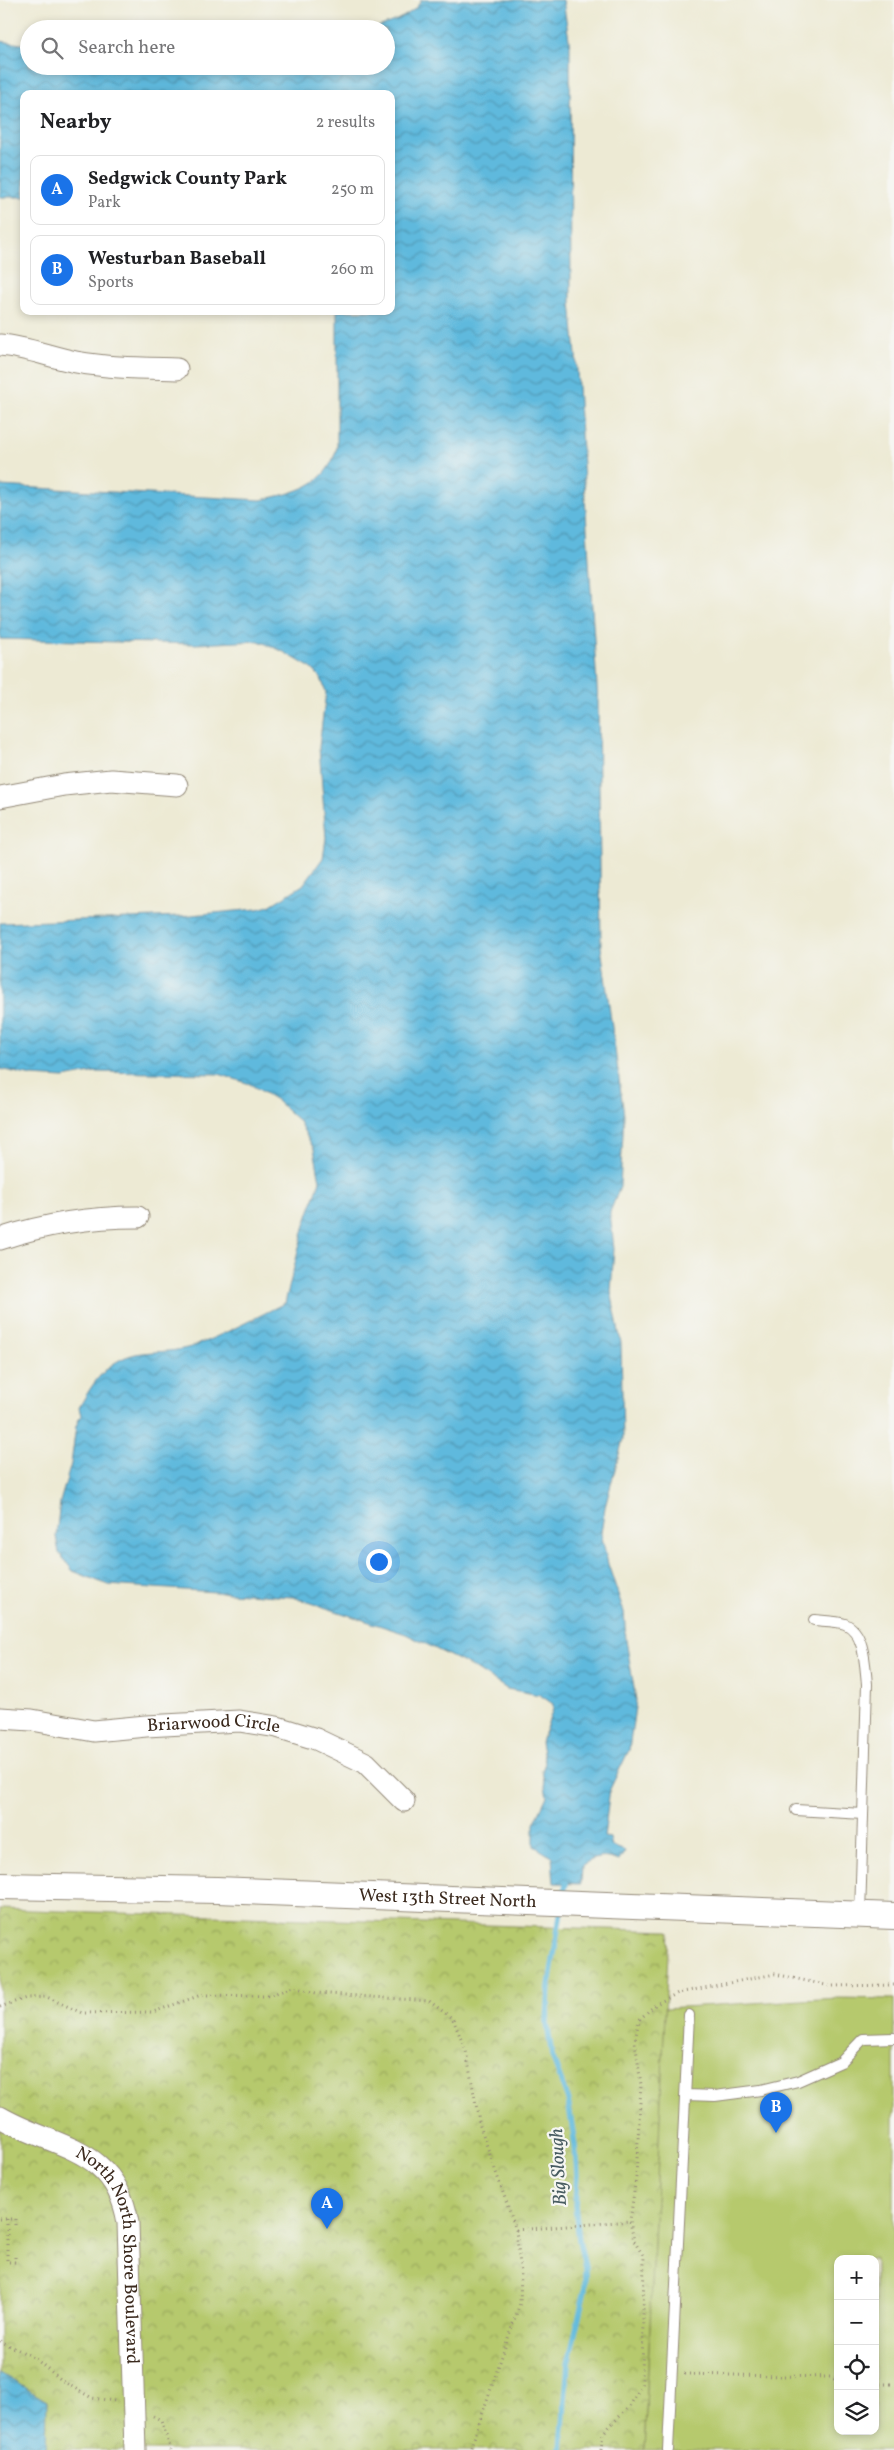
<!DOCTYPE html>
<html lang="en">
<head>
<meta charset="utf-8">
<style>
  body { margin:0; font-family:Vollkorn,serif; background:#f2f2f2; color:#202124 }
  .controls { position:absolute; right:15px; bottom:15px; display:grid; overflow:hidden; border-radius:10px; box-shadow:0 2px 8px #0003 }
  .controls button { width:45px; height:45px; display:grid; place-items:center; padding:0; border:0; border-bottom:1px solid #e0e0e0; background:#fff; color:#202124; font:25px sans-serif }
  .you { position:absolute; left:378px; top:1561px; width:18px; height:18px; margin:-12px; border:4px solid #fff; border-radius:50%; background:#1a73e8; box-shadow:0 0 0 8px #1a73e833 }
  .badge { display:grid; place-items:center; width:32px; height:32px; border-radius:50%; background:#1a73e8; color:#fff; font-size:16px; font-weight:700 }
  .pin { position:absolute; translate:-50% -41px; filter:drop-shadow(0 1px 2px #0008) }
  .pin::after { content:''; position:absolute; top:26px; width:18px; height:15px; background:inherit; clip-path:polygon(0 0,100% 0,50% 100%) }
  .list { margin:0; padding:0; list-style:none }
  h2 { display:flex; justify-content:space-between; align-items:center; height:65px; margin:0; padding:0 20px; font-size:21px }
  h2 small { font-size:16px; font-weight:400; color:#757577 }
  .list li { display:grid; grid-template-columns:32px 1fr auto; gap:15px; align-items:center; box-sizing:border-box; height:70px; margin:0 10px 10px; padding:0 10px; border:1px solid #e0e0e0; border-radius:10px }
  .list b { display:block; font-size:19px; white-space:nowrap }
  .list p { margin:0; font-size:16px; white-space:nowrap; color:#757577 }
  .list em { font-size:16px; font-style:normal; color:#757577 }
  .icon { flex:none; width:28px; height:28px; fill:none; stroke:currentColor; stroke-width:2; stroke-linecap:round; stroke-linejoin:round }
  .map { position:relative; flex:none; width:894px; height:2450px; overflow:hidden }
  .search { position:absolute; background:#fff; box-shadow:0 2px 8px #0003; left:20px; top:20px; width:375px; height:55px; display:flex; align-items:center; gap:12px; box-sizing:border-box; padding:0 18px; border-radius:28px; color:#757577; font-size:19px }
  .panel { position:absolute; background:#fff; box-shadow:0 2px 8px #0003; left:20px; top:90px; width:375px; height:225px; border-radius:10px }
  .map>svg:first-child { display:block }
  .grass { fill:#b6c96d; stroke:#787a46; fill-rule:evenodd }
  .park { fill:url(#park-crowns); stroke:#787a46 }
  .water { fill:url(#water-waves); stroke:#4d727e }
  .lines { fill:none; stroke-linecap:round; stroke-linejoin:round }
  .stream { stroke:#5fb9dd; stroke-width:5.5 }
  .service-casing { stroke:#948a79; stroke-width:12 }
  .minor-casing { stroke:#948a79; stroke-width:23 }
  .tertiary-casing { stroke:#948a79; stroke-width:28 }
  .path { stroke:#948a79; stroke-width:3; stroke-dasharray:1 4; stroke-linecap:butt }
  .service { stroke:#fff; stroke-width:10 }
  .minor { stroke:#fff; stroke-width:21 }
  .tertiary { stroke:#fff; stroke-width:26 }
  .labels { text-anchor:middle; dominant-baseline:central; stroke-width:4.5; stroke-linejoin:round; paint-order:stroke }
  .street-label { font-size:18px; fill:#3b2a1e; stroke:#f6f6f2 }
  .water-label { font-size:19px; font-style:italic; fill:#485c61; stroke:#f6f6f2 }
</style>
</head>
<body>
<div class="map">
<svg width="894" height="2450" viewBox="0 0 894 2450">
  <defs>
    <pattern id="park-crowns" width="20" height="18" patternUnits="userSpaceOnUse" patternTransform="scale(1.25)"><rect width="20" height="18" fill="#b6c96d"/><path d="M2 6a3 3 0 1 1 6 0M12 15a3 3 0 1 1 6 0" fill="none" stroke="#95a359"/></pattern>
    <pattern id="water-waves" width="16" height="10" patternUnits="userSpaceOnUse" patternTransform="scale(1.25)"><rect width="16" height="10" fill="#5fb9dd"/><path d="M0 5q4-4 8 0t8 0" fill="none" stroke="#5097b3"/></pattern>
  </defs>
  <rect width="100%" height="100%" fill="#f6f6f2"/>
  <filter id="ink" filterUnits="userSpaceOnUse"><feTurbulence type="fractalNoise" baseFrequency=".02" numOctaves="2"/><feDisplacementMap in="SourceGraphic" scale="10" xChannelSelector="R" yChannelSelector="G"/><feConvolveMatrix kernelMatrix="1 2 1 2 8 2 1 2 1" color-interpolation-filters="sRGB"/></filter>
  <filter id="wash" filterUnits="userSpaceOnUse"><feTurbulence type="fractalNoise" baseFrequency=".0096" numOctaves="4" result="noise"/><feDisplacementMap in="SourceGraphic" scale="20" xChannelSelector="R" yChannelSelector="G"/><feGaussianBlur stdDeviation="1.12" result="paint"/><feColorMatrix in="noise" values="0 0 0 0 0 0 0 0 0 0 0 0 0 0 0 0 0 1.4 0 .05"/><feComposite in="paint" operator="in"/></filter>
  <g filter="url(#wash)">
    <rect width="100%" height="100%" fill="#edead4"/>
    <!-- grass -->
    <path class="grass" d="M838 1998 894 1999V2450H644L665 2008ZM838 2259H875V2431H838Z"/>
    <!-- park -->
    <path class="park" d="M0 1909 669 1931 644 2450H0Z"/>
    <!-- water -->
    <path class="water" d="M421 0H563L570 46 571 302 576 355 598 702 601 947 624 1115 620 1187 610 1212 614 1249 611 1291 621 1343 623 1439 605 1507 601 1533 608 1564 624 1612 626 1640 636 1700 629 1750 610 1789 604 1837 610 1838 612 1846 625 1851 619 1861C605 1855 595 1857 582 1865L581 1884 554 1883 552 1857 534 1846V1824L547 1796 542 1771 545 1763 541 1742 553 1709V1704L540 1695 507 1689 474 1668 406 1634 293 1597 108 1585 73 1571 59 1553 56 1536 60 1502 71 1464 76 1426 81 1415 79 1408C93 1382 109 1357 142 1353 161 1351 176 1352 194 1346 225 1334 255 1318 285 1303L304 1228 320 1181 314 1149 298 1120 276 1100 250 1084 219 1074 96 1072 64 1078 32 1076 0 1069V923L181 916 257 909 269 906 303 885 323 858 326 838 319 747 326 692 321 678 311 668 282 651 259 641 196 644 0 639V486L261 500C296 492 327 487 337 447V311H391V94H24V197H0V41L29 45V66H386V29H373C388 23 414 16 421 0Z
      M0 2373 47 2401 46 2450H0Z"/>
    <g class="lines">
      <!-- stream -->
      <path class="stream" d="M563 1896 566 1884
        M561 2450 568 2364 585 2290V2267L579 2240 575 2205 577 2175 575 2145 568 2100 552 2056 547 2023 549 1986 561 1910"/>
    </g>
  </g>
  <g filter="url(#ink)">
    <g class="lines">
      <defs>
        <path id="service" d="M814 1620C824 1621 837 1621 845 1624 865 1632 865 1666 867 1684L860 1915
          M796 1810 863 1814
          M686 2095 715 2096 761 2090 798 2081 841 2062 863 2039 894 2038
          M668 2450 689 2015"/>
        <g id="minor">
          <path d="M0 345C27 347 50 357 76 362 109 368 143 368 177 369"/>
          <path d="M0 797 64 785 111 780 177 785"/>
          <path d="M0 1239C45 1224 91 1217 138 1217"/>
          <path id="s1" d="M0 1718 32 1720 94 1731 146 1726 239 1721 277 1727 316 1739 366 1763 404 1801"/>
          <path id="s2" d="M0 2117C55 2149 116 2146 128 2223L135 2450"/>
        </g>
        <g id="tertiary">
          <path id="s3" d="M0 1886 217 1890 894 1916"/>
        </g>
      </defs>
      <!-- service casing -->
      <use href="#service" class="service-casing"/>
      <!-- minor casing -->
      <use href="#minor" class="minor-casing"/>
      <!-- tertiary casing -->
      <use href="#tertiary" class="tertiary-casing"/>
      <!-- path -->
      <path class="path" d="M0 2007 26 1998 47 1997 82 2013 153 2012 201 1995 268 1996 293 1987 316 1993 429 2001 453 2019 466 2051 480 2126 516 2230 521 2273 520 2303 470 2450
        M0 2219H15V2226
        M7 2219V2262H15V2255
        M516 2230 630 2221
        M0 2341 33 2357 64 2382 92 2398 115 2401
        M684 2374 830 2377 838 2381
        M875 2384H894
        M153 2416 161 2420 171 2450
        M601 2450 603 2433 630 2406 642 2384 644 2257 634 2241 630 2221 636 2177 641 2085 635 2040 639 2020 656 2004 678 1993 775 1974 830 1986 894 1985"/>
      <!-- service -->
      <use href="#service" class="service"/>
      <!-- minor -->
      <use href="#minor" class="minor"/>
      <!-- tertiary -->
      <use href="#tertiary" class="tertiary"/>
    </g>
  </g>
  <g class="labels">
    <!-- street labels -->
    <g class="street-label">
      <text stroke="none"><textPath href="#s1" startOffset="215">Briarwood Circle</textPath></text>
      <text stroke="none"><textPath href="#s3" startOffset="448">West 13th Street North</textPath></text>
      <text stroke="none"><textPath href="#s2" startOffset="201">North North Shore Boulevard</textPath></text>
    </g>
    <!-- water labels -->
    <g class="water-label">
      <text transform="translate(559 2167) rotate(-93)">Big Slough</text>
    </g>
  </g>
</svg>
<div class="controls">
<button>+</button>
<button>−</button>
<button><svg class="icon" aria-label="locate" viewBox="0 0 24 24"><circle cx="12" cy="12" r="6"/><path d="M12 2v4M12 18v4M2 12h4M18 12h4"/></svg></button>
<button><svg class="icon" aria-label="layers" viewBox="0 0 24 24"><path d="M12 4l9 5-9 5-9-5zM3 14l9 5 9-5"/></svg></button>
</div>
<div class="you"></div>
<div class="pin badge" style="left:327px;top:2229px">A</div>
<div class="pin badge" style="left:776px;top:2133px">B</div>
<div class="search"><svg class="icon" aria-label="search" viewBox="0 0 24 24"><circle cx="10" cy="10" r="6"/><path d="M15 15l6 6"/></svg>Search here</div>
<section class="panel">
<h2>Nearby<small>2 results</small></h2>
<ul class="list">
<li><span class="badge">A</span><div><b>Sedgwick County Park</b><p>Park</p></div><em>250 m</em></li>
<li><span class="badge">B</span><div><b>Westurban Baseball</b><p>Sports</p></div><em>260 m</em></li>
</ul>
</section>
</div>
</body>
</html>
